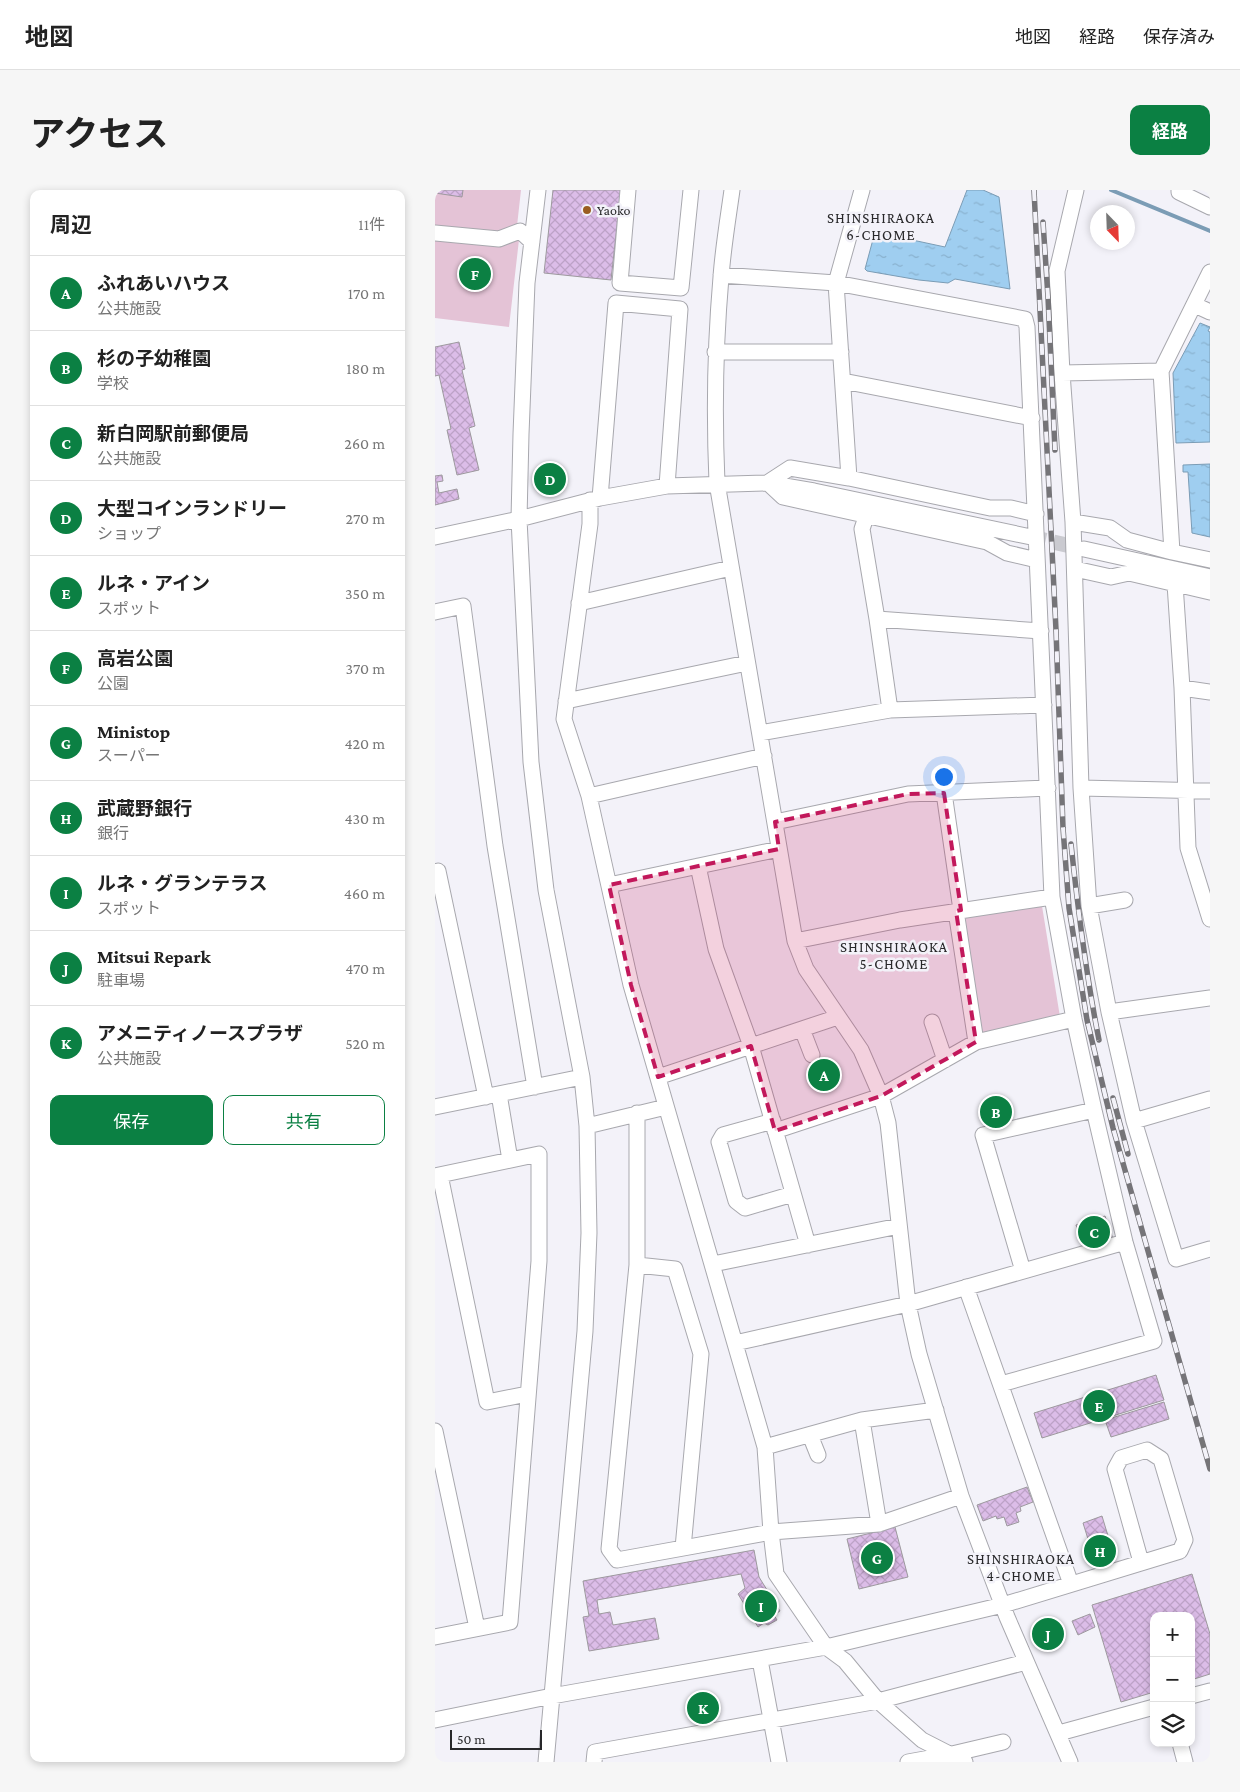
<!DOCTYPE html>
<html lang="ja">
<head>
<meta charset="utf-8">
<style>
  body { margin:0; font-family:"Crimson Pro","Noto Sans JP",serif; background:#f6f6f6; color:#222 }
  .controls { position:absolute; right:15px; bottom:15px; display:grid; overflow:hidden; border-radius:10px; box-shadow:0 2px 8px #0003 }
  .controls button { width:45px; height:45px; display:grid; place-items:center; padding:0; border:0; border-bottom:1px solid #e0e0e0; background:#fff; color:#222; font:25px sans-serif }
  .compass { position:absolute; left:655px; top:15px; width:45px; height:45px; border-radius:50%; background:#fff; box-shadow:0 2px 8px #0003; rotate:157deg }
  .scale { position:absolute; left:15px; bottom:12px; width:92px; box-sizing:border-box; padding-left:5px; border:2px solid #28282a; border-top:0; font-size:14px; line-height:18px; white-space:nowrap; color:#28282a; -webkit-text-stroke:4px #f3f2f9; paint-order:stroke }
  .you { position:absolute; left:508px; top:586px; width:18px; height:18px; margin:-12px; border:4px solid #fff; border-radius:50%; background:#1a73e8; box-shadow:0 0 0 8px #1a73e833 }
  .badge { display:grid; place-items:center; width:32px; height:32px; border-radius:50%; background:#0b8043; color:#fff; font-size:16px; font-weight:700 }
  .pin { position:absolute; translate:-50% -50%; border:2px solid #fff; box-shadow:0 1px 5px #0006 }
  .list { margin:0; padding:0; list-style:none }
  h2 { display:flex; justify-content:space-between; align-items:center; height:65px; margin:0; padding:0 20px; font-size:21px }
  h2 small { font-size:16px; font-weight:400; color:#767676 }
  .list li { display:grid; grid-template-columns:32px 1fr auto; gap:15px; align-items:center; box-sizing:border-box; height:75px; padding:0 20px; border-top:1px solid #e0e0e0 }
  .list b { display:block; font-size:19px; white-space:nowrap }
  .list p { margin:0; font-size:16px; white-space:nowrap; color:#767676 }
  .list em { font-size:16px; font-style:normal; color:#767676 }
  .actions { display:flex; gap:10px; padding:15px 20px }
  .actions a { flex:1; padding:11px 0; border:1px solid #0b8043; border-radius:10px; text-align:center; font-size:18px; color:#0b8043 }
  .actions .main { background:#0b8043; color:#fff }
  .icon { flex:none; width:28px; height:28px; fill:none; stroke:currentColor; stroke-width:2; stroke-linecap:round; stroke-linejoin:round }
  .map { position:relative; flex:none; width:775px; height:1572px; overflow:hidden; border-radius:10px }
  header { display:flex; align-items:center; gap:30px; box-sizing:border-box; height:70px; padding:0 25px; background:#fff; border-bottom:1px solid #e0e0e0 }
  header strong { font-size:24px }
  nav { display:flex; gap:28px; margin-inline-start:auto; font-size:18px }
  .intro { display:flex; align-items:center; justify-content:space-between; box-sizing:border-box; height:120px; padding:0 30px }
  h1 { margin:0; font-size:35px }
  .button { padding:12px 22px; border-radius:10px; background:#0b8043; color:#fff; font-size:18px; font-weight:700 }
  main { display:flex; gap:30px; padding:0 30px }
  aside { flex:1; background:#fff; border-radius:10px; box-shadow:0 2px 8px #0003 }
  .map>svg:first-child { display:block }
  .green { fill:#e4c3d6 }
  .water { fill:url(#water-ripples); stroke:#7b9cb5 }
  .lines { fill:none; stroke-linecap:round; stroke-linejoin:round }
  .stream { stroke:#7b9cb5; stroke-width:4 }
  .building { fill:url(#building-cross-hatch); stroke:#9d999e }
  .minor-tunnel { stroke:#cacad0; stroke-width:15; stroke-dasharray:15 8; stroke-linecap:butt }
  .minor-casing { stroke:#a8a8ae; stroke-width:17 }
  .minor { stroke:#fff; stroke-width:15 }
  .rail-casing { stroke:#757478; stroke-width:5.5 }
  .rail { stroke:#f3f2f9; stroke-width:4; stroke-dasharray:11; stroke-linecap:butt }
  .marked { fill:#c2185b; fill-opacity:0.2; stroke:#c2185b; stroke-width:4; stroke-dasharray:10 6; stroke-linejoin:round }
  .poi-dot { fill:#9a5d21; stroke:#f3f2f9; stroke-width:2 }
  .labels { text-anchor:middle; dominant-baseline:central; stroke-width:5; stroke-linejoin:round; paint-order:stroke }
  .poi-label { font-size:14px; fill:#28282a; stroke:#f3f2f9; text-anchor:start }
  .neighbourhood-label { font-size:15px; letter-spacing:1px; fill:#28282a; stroke:#f3f2f9 }
</style>
</head>
<body>
<header>
<strong>地図</strong>
<nav><a>地図</a><a>経路</a><a>保存済み</a></nav>
</header>
<div class="intro"><h1>アクセス</h1><a class="button">経路</a></div>
<main>
<aside>
<h2>周辺<small>11件</small></h2>
<ul class="list">
<li><span class="badge">A</span><div><b>ふれあいハウス</b><p>公共施設</p></div><em>170 m</em></li>
<li><span class="badge">B</span><div><b>杉の子幼稚園</b><p>学校</p></div><em>180 m</em></li>
<li><span class="badge">C</span><div><b>新白岡駅前郵便局</b><p>公共施設</p></div><em>260 m</em></li>
<li><span class="badge">D</span><div><b>大型コインランドリー</b><p>ショップ</p></div><em>270 m</em></li>
<li><span class="badge">E</span><div><b>ルネ・アイン</b><p>スポット</p></div><em>350 m</em></li>
<li><span class="badge">F</span><div><b>高岩公園</b><p>公園</p></div><em>370 m</em></li>
<li><span class="badge">G</span><div><b>Ministop</b><p>スーパー</p></div><em>420 m</em></li>
<li><span class="badge">H</span><div><b>武蔵野銀行</b><p>銀行</p></div><em>430 m</em></li>
<li><span class="badge">I</span><div><b>ルネ・グランテラス</b><p>スポット</p></div><em>460 m</em></li>
<li><span class="badge">J</span><div><b>Mitsui Repark</b><p>駐車場</p></div><em>470 m</em></li>
<li><span class="badge">K</span><div><b>アメニティノースプラザ</b><p>公共施設</p></div><em>520 m</em></li>
</ul>
<div class="actions"><a class="main">保存</a><a>共有</a></div>
</aside>
<div class="map">
<svg width="775" height="1572" viewBox="0 0 775 1572">
  <defs>
    <pattern id="water-ripples" width="26" height="14" patternUnits="userSpaceOnUse" patternTransform="scale(1.25)"><rect width="26" height="14" fill="#9fcef0"/><path d="M2 4q2-2 4 0t4 0M15 11q2-2 4 0t4 0" fill="none" stroke="#89b1ce"/></pattern>
    <pattern id="building-cross-hatch" width="8" height="8" patternUnits="userSpaceOnUse" patternTransform="scale(1.25)"><rect width="8" height="8" fill="#dcbde8"/><path d="M0 0l8 8M0 8l8-8" fill="none" stroke="#bda2c7"/></pattern>
  </defs>
  <rect width="100%" height="100%" fill="#f3f2f9"/>
  <!-- green -->
  <path class="green" d="M0 0H86L82 36 85 41 74 137 0 128Z
    M607 716 625 827 545 844 526 726Z"/>
  <!-- water -->
  <path class="water" d="M532 0H548L564 7 575 99 520 89 513 93 484 90 432 81 430 79 440 42 510 57Z
    M765 133 775 137 773 141 775 142V252L741 253 738 183Z
    M775 274V347L757 343 753 282H748V275Z"/>
  <g class="lines">
    <!-- stream -->
    <path class="stream" d="M676 0 775 41"/>
  </g>
  <!-- building -->
  <path class="building" d="M0 0H28L27 7 0 3Z
    M118 0H186L176 90 109 83Z
    M24 152 30 179 27 180 40 236 34 238 44 280 22 285 12 240 16 239 4 185 0 186V157Z
    M7 285 8 291 2 292 4 303 22 299 24 309 0 315V286Z
    M670 1026 678 1049 649 1059 641 1035Z
    M721 1185 729 1210 607 1248 599 1223Z
    M729 1212 734 1229 676 1247 670 1230Z
    M592 1297 598 1312 585 1317 586 1321 581 1323 584 1332 572 1336 569 1327 562 1329 561 1326 548 1331 542 1315Z
    M667 1326 677 1359 658 1365 648 1333Z
    M460 1337 473 1387 424 1399 412 1349Z
    M319 1360 324 1387 345 1421 339 1425 342 1430 333 1435 329 1433 323 1437 303 1404 310 1398 306 1384 162 1410 164 1424 175 1422 178 1435 220 1428 224 1449 154 1461 148 1427 154 1426 148 1391Z
    M757 1384 775 1444V1484L756 1490V1426H719V1502L686 1512 657 1415Z
    M655 1424 660 1437 643 1445 637 1431Z
    M275 1507 278 1527 257 1531 254 1511Z"/>
  <g class="lines">
    <!-- minor-tunnel -->
    <path class="minor-tunnel" d="M596 347 649 359"/>
    <defs>
      <path id="minor" d="M103 0 92 93 86 244 84 329 96 572 111 700 147 887 152 936 154 1043 150 1141 111 1572
        M193 0 185 93 246 98 256 0
        M297 0C293 29 288 58 286 87 280 156 279 224 282 293L360 751 371 779 426 860 446 906 453 933 473 1114 484 1164 526 1306 572 1427 635 1572
        M641 0 622 81 627 183 638 332 646 598 654 716 674 822 699 931 741 1069 775 1059
        M744 0V2L775 17
        M0 43 64 49 85 41 97 52
        M286 85 401 93 590 129 592 137 617 707 639 829 659 920 690 1052 719 1151 566 1194
        M760 115 775 122
        M280 162H406
        M627 183 726 181
        M408 191 597 228
        M414 288 401 93 427 0
        M332 293 355 278 414 288 555 318H576L601 324
        M333 293 348 307 552 352 572 363 602 370
        M165 308 181 113 245 119 232 296
        M155 310V334L129 529 154 606 196 795 330 1257 336 1342 341 1384 391 1457 410 1471 443 1511 487 1550 530 1572
        M432 324 427 339 442 429 455 520
        M638 332 675 338 692 350 737 362 775 370
        M0 347 84 329 165 308 232 296 332 293 379 301 596 347
        M649 359 775 387
        M737 362 726 181 775 82
        M640 379 676 387 694 383 775 402
        M740 394 747 498 753 658 775 729
        M144 413 296 378
        M0 422 28 416 60 656 100 897
        M442 429 606 441
        M747 498 775 502
        M131 511 312 473
        M325 543 455 520 609 515
        M646 598 775 601
        M509 603 526 720
        M154 606 329 566
        M340 632 473 604 613 598
        M263 676 281 759 316 856 373 1055
        M0 682 3 681 51 907
        M174 695 344 659
        M654 716 690 710
        M521 721 541 852
        M360 751 465 730 617 707
        M674 822 775 808
        M497 832 510 870
        M367 839 377 865
        M223 887 403 827
        M64 904 75 970
        M0 917 147 887
        M202 923V1075L240 1079 266 1164 248 1358
        M338 931 288 945 284 952 301 1011 310 1018 358 1004
        M699 931 775 909
        M152 936 231 917
        M340 941 446 906 541 852 639 829
        M5 985 52 1212 92 1204
        M0 986 104 964V1071L75 1432 0 1447
        M278 1074 464 1036
        M202 1075 174 1359 182 1370 336 1342 444 1334 526 1306
        M588 1081 548 945 659 920
        M531 1097 636 1394
        M300 1153 473 1114 690 1052
        M427 1230 444 1334
        M0 1241 42 1438
        M375 1245 383 1265
        M330 1257 427 1230 501 1220
        M325 1470 344 1572
        M756 1506 775 1501
        M0 1530 117 1506 391 1457 568 1415 745 1361 750 1350 726 1269 712 1260 686 1268 680 1279 706 1372
        M624 1543 719 1517
        M745 1553 750 1572
        M159 1572 160 1562 443 1511 591 1472
        M473 1572 517 1564 568 1552"/>
    </defs>
    <!-- minor casing -->
    <use href="#minor" class="minor-casing"/>
    <!-- minor -->
    <use href="#minor" class="minor"/>
    <defs>
      <path id="rail" d="M599 0 621 440 628 638 634 718 652 830 678 938 775 1279
        M608 32 613 107 620 260
        M636 654C643 720 651 785 664 850
        M678 908 693 964"/>
    </defs>
    <!-- rail casing -->
    <use href="#rail" class="rail-casing"/>
    <!-- rail -->
    <use href="#rail" class="rail"/>
  </g>
  <!-- marked area -->
  <path class="marked" d="M509 603 526 720 521 721 541 852 446 906 340 941 316 856 223 887 196 795 174 695 344 659 340 632 473 604Z"/>
  <!-- markers -->
  <circle class="poi-dot" cx="152" cy="20" r="5"/>
  <g class="labels">
    <!-- poi labels -->
    <g class="poi-label">
      <text x="162" y="20">Yaoko</text>
    </g>
    <!-- neighbourhood labels -->
    <g class="neighbourhood-label">
      <text x="446" y="28">SHINSHIRAOKA<tspan x="446" dy="17">6-CHOME</tspan></text>
      <text x="459" y="757">SHINSHIRAOKA<tspan x="459" dy="17">5-CHOME</tspan></text>
      <text x="586" y="1369">SHINSHIRAOKA<tspan x="586" dy="17">4-CHOME</tspan></text>
    </g>
  </g>
</svg>
<div class="controls">
<button>+</button>
<button>−</button>
<button><svg class="icon" aria-label="layers" viewBox="0 0 24 24"><path d="M12 4l9 5-9 5-9-5zM3 14l9 5 9-5"/></svg></button>
</div>
<svg class="compass" viewBox="-18 -18 36 36"><path d="M0-13l5 13h-10z" fill="#e53935"/><path d="M0 13l5-13h-10z" fill="#767676"/></svg>
<div class="scale">50 m</div>
<div class="you"></div>
<div class="pin badge" style="left:389px;top:885px">A</div>
<div class="pin badge" style="left:561px;top:922px">B</div>
<div class="pin badge" style="left:659px;top:1042px">C</div>
<div class="pin badge" style="left:115px;top:289px">D</div>
<div class="pin badge" style="left:664px;top:1216px">E</div>
<div class="pin badge" style="left:40px;top:84px">F</div>
<div class="pin badge" style="left:442px;top:1368px">G</div>
<div class="pin badge" style="left:665px;top:1361px">H</div>
<div class="pin badge" style="left:326px;top:1416px">I</div>
<div class="pin badge" style="left:613px;top:1444px">J</div>
<div class="pin badge" style="left:268px;top:1518px">K</div>
</div>
</main>
</body>
</html>
